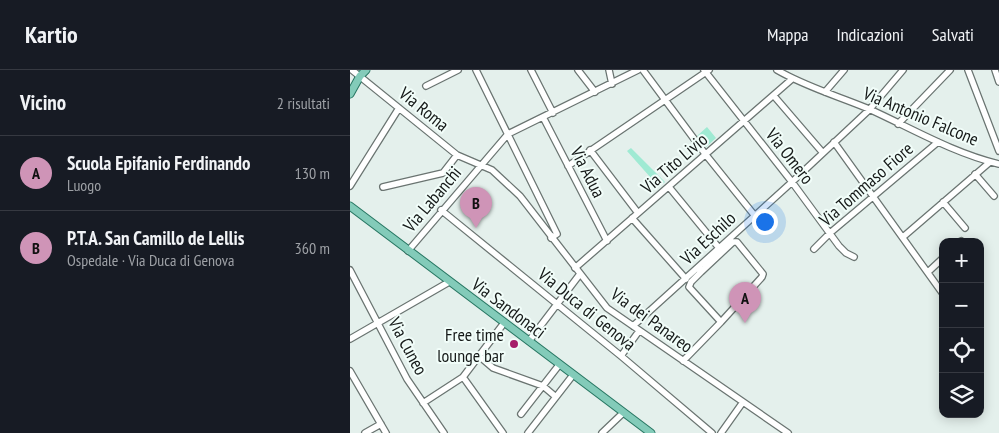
<!DOCTYPE html>
<html lang="it">
<head>
<meta charset="utf-8">
<style>
  body { margin:0; font-family:"PT Sans Narrow",sans-serif; background:#242831; color:#f1f3f6 }
  .controls { position:absolute; right:15px; bottom:15px; display:grid; overflow:hidden; border-radius:10px; box-shadow:0 2px 12px #0003 }
  .controls button { width:45px; height:45px; display:grid; place-items:center; padding:0; border:0; border-bottom:1px solid #363941; background:#171b24; color:#f1f3f6; font:25px sans-serif }
  .you { position:absolute; left:414px; top:151px; width:18px; height:18px; margin:-12px; border:4px solid #fff; border-radius:50%; background:#1a73e8; box-shadow:0 0 0 8px #1a73e833 }
  .badge { display:grid; place-items:center; width:32px; height:32px; border-radius:50%; background:#cf94b7; color:#111; font-size:16px; font-weight:700 }
  .pin { position:absolute; translate:-50% -41px; filter:drop-shadow(0 1px 2px #0008) }
  .pin::after { content:''; position:absolute; top:26px; width:18px; height:15px; background:inherit; clip-path:polygon(0 0,100% 0,50% 100%) }
  .list { margin:0; padding:0; list-style:none }
  h2 { display:flex; justify-content:space-between; align-items:center; height:65px; margin:0; padding:0 20px; font-size:21px }
  h2 small { font-size:16px; font-weight:400; color:#9ea1a6 }
  .list li { display:grid; grid-template-columns:32px 1fr auto; gap:15px; align-items:center; box-sizing:border-box; height:75px; padding:0 20px; border-top:1px solid #363941 }
  .list b { display:block; font-size:19px; white-space:nowrap }
  .list p { margin:0; font-size:16px; white-space:nowrap; color:#9ea1a6 }
  .list em { font-size:16px; font-style:normal; color:#9ea1a6 }
  .icon { flex:none; width:28px; height:28px; fill:none; stroke:currentColor; stroke-width:2; stroke-linecap:round; stroke-linejoin:round }
  .map { position:relative; flex:none; width:649px; height:363px; overflow:hidden }
  header { display:flex; align-items:center; gap:30px; box-sizing:border-box; height:70px; padding:0 25px; background:#171b24; border-bottom:1px solid #363941 }
  header strong { font-size:24px }
  nav { display:flex; gap:28px; margin-inline-start:auto; font-size:18px }
  main { display:flex }
  aside { flex:1; background:#171b24 }
  .map>svg:first-child { display:block }
  .green { fill:#9fead3 }
  .lines { fill:none; stroke-linecap:round; stroke-linejoin:round }
  .minor-casing { stroke:#6a7471; stroke-width:8 }
  .major-casing { stroke:#277662; stroke-width:9 }
  .minor { stroke:#fff; stroke-width:5.5 }
  .major { stroke:#83cbb9; stroke-width:7 }
  .poi-dot { fill:#a61f6a; stroke:#f1fdf9; stroke-width:2 }
  .labels { text-anchor:middle; dominant-baseline:central; stroke-width:4; stroke-linejoin:round; paint-order:stroke }
  .street-label { font-size:18px; fill:#151918; stroke:#f1fdf9 }
  .poi-label { font-size:18px; fill:#151918; stroke:#f1fdf9; text-anchor:end }
</style>
</head>
<body>
<header>
<strong>Kartio</strong>
<nav><a>Mappa</a><a>Indicazioni</a><a>Salvati</a></nav>
</header>
<main>
<aside>
<h2>Vicino<small>2 risultati</small></h2>
<ul class="list">
<li><span class="badge">A</span><div><b>Scuola Epifanio Ferdinando</b><p>Luogo</p></div><em>130 m</em></li>
<li><span class="badge">B</span><div><b>P.T.A. San Camillo de Lellis</b><p>Ospedale · Via Duca di Genova</p></div><em>360 m</em></li>
</ul>
</aside>
<div class="map">
<svg width="649" height="363" viewBox="0 0 649 363">
  <rect width="100%" height="100%" fill="#e4f0ec"/>
  <!-- green -->
  <path class="green" d="M357 57 366 68 356 77 347 66Z
    M281 78 315 112 309 117 277 81Z"/>
  <g class="lines">
    <defs>
      <path id="minor" d="M2 0 107 85 142 100 170 126 257 238 438 363
        M126 0 207 164 201 168
        M181 0 203 43
        M228 0 245 22
        M259 0 262 14
        M293 0 356 85 405 146
        M354 0 442 112 489 176 496 183 504 187
        M427 0C456 17 488 26 519 39 561 58 603 83 649 94
        M618 0 649 81
        M645 0 649 12
        M76 16 108 0
        M475 22 494 0
        M424 26 473 83
        M193 47 257 171
        M548 54 600 0
        M484 72 593 224
        M240 80 288 143
        M218 96 359 0
        M625 104 644 126
        M0 116 49 38
        M33 117 93 103 107 85
        M319 117 369 178
        M593 132 615 158
        M91 140 271 286 362 363
        M282 148 336 209
        M553 167 640 92
        M609 172 611 171
        M464 179 480 163 588 72
        M58 181 158 64 288 0
        M225 198 442 9
        M0 200 57 309 94 363
        M351 202 383 172H387L413 204 412 207 371 252
        M578 202 593 188
        M283 256 442 112 519 40 553 0
        M0 269 99 212
        M179 271 230 204
        M129 286 143 298 193 316 206 327
        M271 286 289 261
        M333 291 371 252 339 217 341 212 351 202 349 199
        M0 301 36 363
        M113 307 153 363
        M73 333 113 307 154 253
        M171 344 209 295
        M15 363 31 354
        M178 363 223 305
        M252 363 273 343
        M371 363 393 332"/>
      <path id="major" d="M0 24 10 6 16 0
        M0 136 301 363"/>
    </defs>
    <!-- minor casing -->
    <use href="#minor" class="minor-casing"/>
    <!-- major casing -->
    <use href="#major" class="major-casing"/>
    <!-- minor -->
    <use href="#minor" class="minor"/>
    <!-- major -->
    <use href="#major" class="major"/>
  </g>
  <!-- markers -->
  <circle class="poi-dot" cx="164" cy="274" r="5"/>
  <g class="labels">
    <!-- street labels -->
    <g class="street-label">
      <text transform="translate(74 39) rotate(39)">Via Roma</text>
      <text transform="translate(571 46) rotate(23)">Via Antonio Falcone</text>
      <text transform="translate(440 86) rotate(52)">Via Omero</text>
      <text transform="translate(324 93) rotate(-41)">Via Tito Livio</text>
      <text transform="translate(238 102) rotate(63)">Via Adua</text>
      <text transform="translate(516 114) rotate(-41)">Via Tommaso Fiore</text>
      <text transform="translate(82 129) rotate(-50)">Via Labanchi</text>
      <text transform="translate(358 168) rotate(-43)">Via Eschilo</text>
      <text transform="translate(159 238) rotate(37)">Via Sandonaci</text>
      <text transform="translate(237 239) rotate(39)">Via Duca di Genova</text>
      <text transform="translate(302 250) rotate(36)">Via dei Panareo</text>
      <text transform="translate(58 276) rotate(62)">Via Cuneo</text>
    </g>
    <!-- poi labels -->
    <g class="poi-label">
      <text x="154" y="264">Free time<tspan x="154" dy="21">lounge bar</tspan></text>
    </g>
  </g>
</svg>
<div class="controls">
<button>+</button>
<button>−</button>
<button><svg class="icon" aria-label="locate" viewBox="0 0 24 24"><circle cx="12" cy="12" r="6"/><path d="M12 2v4M12 18v4M2 12h4M18 12h4"/></svg></button>
<button><svg class="icon" aria-label="layers" viewBox="0 0 24 24"><path d="M12 4l9 5-9 5-9-5zM3 14l9 5 9-5"/></svg></button>
</div>
<div class="you"></div>
<div class="pin badge" style="left:395px;top:253px">A</div>
<div class="pin badge" style="left:126px;top:158px">B</div>
</div>
</main>
</body>
</html>
